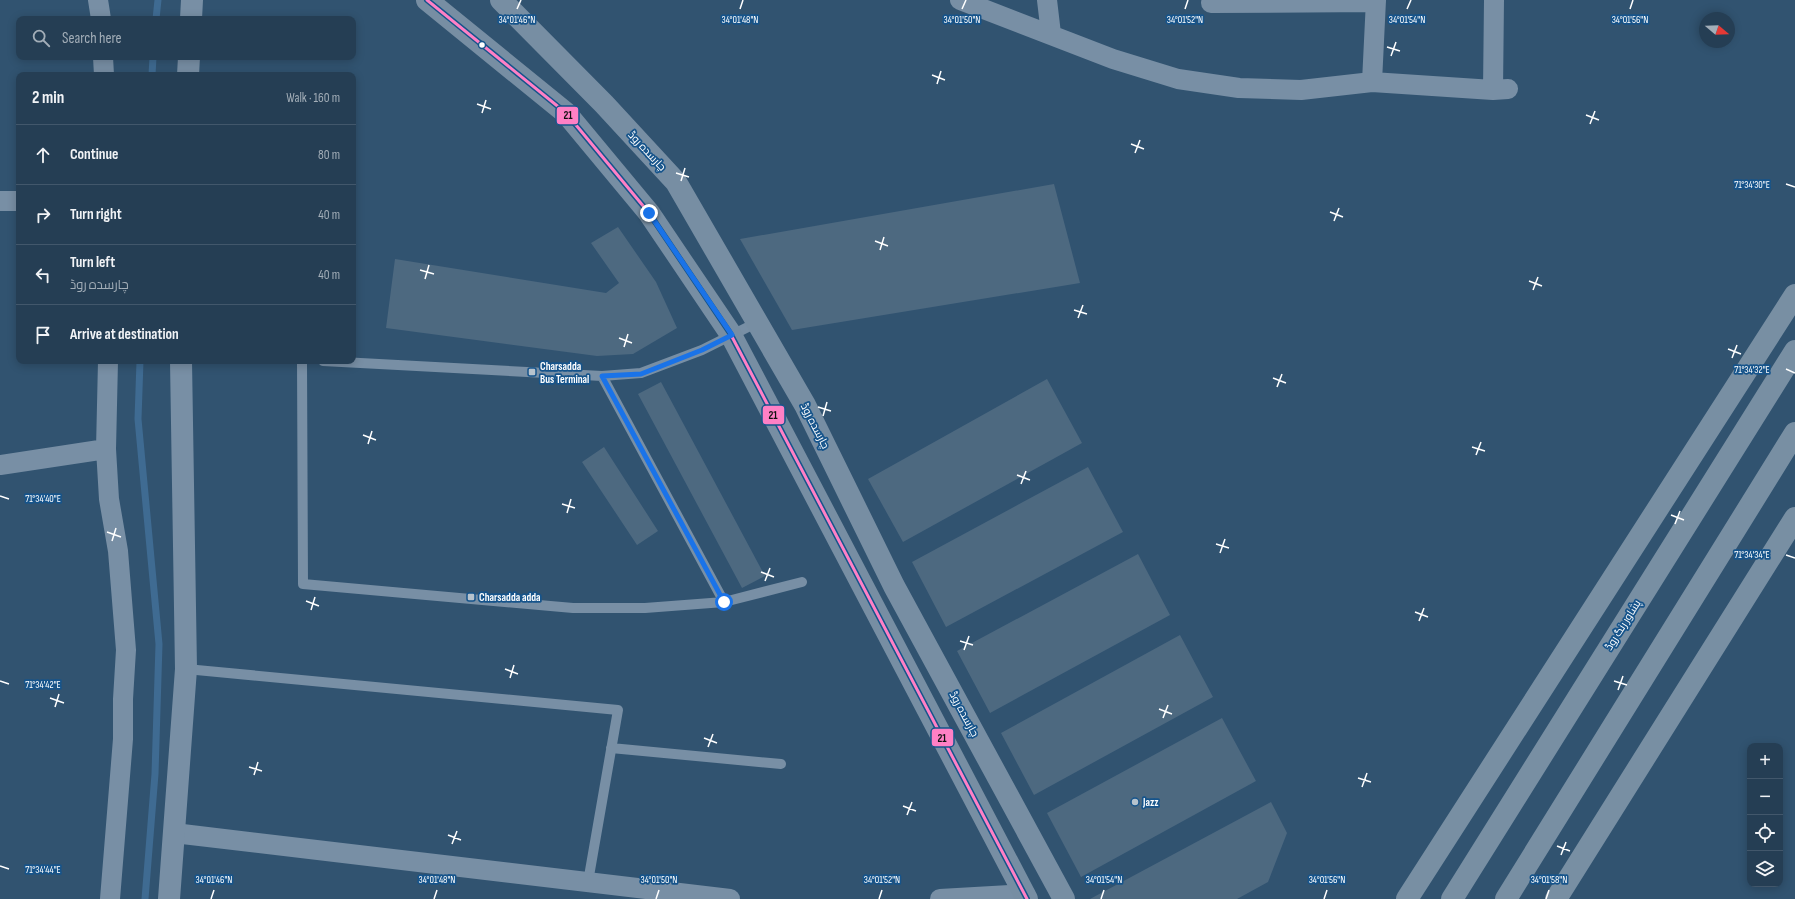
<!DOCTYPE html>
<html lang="en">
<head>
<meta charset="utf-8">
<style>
  body { margin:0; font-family:"Sofia Sans Condensed",Cairo,sans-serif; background:#31495e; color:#f1f3f6 }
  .controls { position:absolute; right:12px; bottom:12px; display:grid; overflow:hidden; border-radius:8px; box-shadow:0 2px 10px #0003 }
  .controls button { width:36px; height:36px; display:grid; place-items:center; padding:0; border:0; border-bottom:1px solid #42576b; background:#253e54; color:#f1f3f6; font:20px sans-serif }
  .compass { position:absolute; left:1699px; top:12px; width:36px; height:36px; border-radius:50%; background:#253e54; box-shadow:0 2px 10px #0003; rotate:109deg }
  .stop { position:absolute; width:12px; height:12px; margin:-9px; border:3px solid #1a73e8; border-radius:50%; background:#fff }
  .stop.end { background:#1a73e8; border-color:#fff; box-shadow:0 1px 4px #0008 }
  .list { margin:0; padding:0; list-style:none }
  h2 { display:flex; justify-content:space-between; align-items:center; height:52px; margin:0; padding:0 16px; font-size:17px }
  h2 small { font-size:13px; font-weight:400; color:#a3aeb8 }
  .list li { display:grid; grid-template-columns:26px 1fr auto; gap:12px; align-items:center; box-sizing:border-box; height:60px; padding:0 16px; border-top:1px solid #42576b }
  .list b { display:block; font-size:15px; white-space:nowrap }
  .list p { margin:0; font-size:13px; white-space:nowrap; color:#a3aeb8 }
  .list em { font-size:13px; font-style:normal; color:#a3aeb8 }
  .icon { flex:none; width:22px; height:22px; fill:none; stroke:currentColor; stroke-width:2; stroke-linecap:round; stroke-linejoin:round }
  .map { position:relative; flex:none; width:1795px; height:899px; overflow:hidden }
  .search { position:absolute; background:#253e54; box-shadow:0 2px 10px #0003; left:16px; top:16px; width:340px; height:44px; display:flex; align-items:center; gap:10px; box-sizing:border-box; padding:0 14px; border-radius:8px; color:#a3aeb8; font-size:15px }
  .panel { position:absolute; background:#253e54; box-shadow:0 2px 10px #0003; left:16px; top:72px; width:340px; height:292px; border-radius:8px }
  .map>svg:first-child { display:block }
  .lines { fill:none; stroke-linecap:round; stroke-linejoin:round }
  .stream { stroke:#3f6b92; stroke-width:7 }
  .building { fill:#4d6980 }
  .service { stroke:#788fa5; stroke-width:10 }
  .minor { stroke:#788fa5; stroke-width:20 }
  .tertiary { stroke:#788fa5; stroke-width:22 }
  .primary { stroke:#778ea3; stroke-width:22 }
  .trunk { stroke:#788fa3; stroke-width:22 }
  .bus-1-casing { stroke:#16548b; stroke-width:6 }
  .bus-1 { stroke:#ff80c5; stroke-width:3 }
  .route { stroke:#1a73e8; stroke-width:5 }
  .ticks { fill:none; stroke:#fff; stroke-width:1.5 }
  .bus-dot { fill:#fff; stroke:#16548b; stroke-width:1.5 }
  .poi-dot { fill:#b7c3cd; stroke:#16548b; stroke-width:1.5 }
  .labels { text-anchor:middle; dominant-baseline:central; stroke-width:3.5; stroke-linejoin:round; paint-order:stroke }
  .street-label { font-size:11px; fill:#fff; stroke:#16548b }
  .poi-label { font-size:11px; font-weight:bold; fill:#fff; stroke:#16548b; text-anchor:start }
  .ticks-label { font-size:10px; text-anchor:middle; fill:#fff; stroke:#16548b; stroke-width:3.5; stroke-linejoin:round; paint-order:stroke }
  .line-badge { stroke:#16548b; stroke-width:1.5 }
  .pale-badge-label { font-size:11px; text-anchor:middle; font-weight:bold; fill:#111 }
</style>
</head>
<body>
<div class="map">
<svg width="1795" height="899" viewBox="0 0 1795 899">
  <rect width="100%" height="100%" fill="#315370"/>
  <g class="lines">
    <!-- stream -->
    <path class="stream" d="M156 19 158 0
      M152 75 153 57
      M140 361 138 419 159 644 155 774 145 899"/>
  </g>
  <!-- building -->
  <path class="building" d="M1054 184 1080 283 792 330 740 239Z
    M618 227 656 282 677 328 633 354 597 356 386 328 395 259 606 293 619 283 591 243Z
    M1047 379 1082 443 903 542 868 479Z
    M661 382 765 576 742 588 638 394Z
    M604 447 658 531 637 545 582 462Z
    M1088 467 1123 532 946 627 912 562Z
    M1138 554 1170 615 990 713 957 651Z
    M1180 635 1213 697 1034 795 1001 733Z
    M1222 718 1256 781 1081 877 1047 813Z
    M1271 802 1287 833 1268 882 1237 899H1090Z"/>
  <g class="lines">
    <!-- service -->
    <path class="service" d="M302 361 303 584 573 608H645L724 602 802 582
      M323 361 602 376 641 373 702 350 756 323
      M602 376 724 602
      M186 669 618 710 588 882
      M611 748 781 764"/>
    <!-- minor -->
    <path class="minor" d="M98 0 101 19
      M960 0 1113 59 1178 79 1239 88 1301 90 1372 82 1493 90 1508 89
      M1047 0 1051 34
      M1211 3 1376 2
      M103 57 104 75
      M1372 82 1376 0
      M1493 90 1494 0
      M0 201H19
      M108 361 106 449 109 499 118 551 126 650 123 699V739L110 899
      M0 465 106 449
      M174 833 730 899
      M940 899 1025 894"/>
    <!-- tertiary -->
    <path class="tertiary" d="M191 19 192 0
      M188 75 189 57
      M169 899 186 669 181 361"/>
    <!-- primary -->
    <path class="primary" d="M427 0 566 113 649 213 730 333 1027 899
      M501 0 604 104 676 182 805 405 894 586 1064 899"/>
    <!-- trunk -->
    <path class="trunk" d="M1407 899 1795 295
      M1452 899 1795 351
      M1506 899 1795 433
      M1556 899 1795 518"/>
    <defs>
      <path id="bus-1" d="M427 0 566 113 649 213 730 333 1027 899"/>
    </defs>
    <!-- bus-1 casing -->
    <use href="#bus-1" class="bus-1-casing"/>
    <!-- bus-1 -->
    <use href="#bus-1" class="bus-1"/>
  </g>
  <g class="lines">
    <!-- route -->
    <path class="route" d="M649 213 732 335 702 350 641 374 602 376 724 602"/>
  </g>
  <!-- ticks -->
  <path class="ticks" d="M517 9 521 0M740 9 743 0M962 9 966 0M1185 9 1188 0M1407 9 1411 0M1630 9 1633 0M1387 47 1400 51M1391 56 1396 42M932 75 945 80M937 84 941 71M477 104 491 109M482 113 486 100M1586 115 1599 120M1590 124 1595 111M1131 144 1144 149M1135 153 1140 140M676 173 689 177M681 181 685 168M1786 184 1795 187M1330 212 1343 217M1334 221 1339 208M875 241 888 246M880 250 884 237M420 270 434 274M425 279 429 265M1529 281 1542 286M1533 290 1538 277M1074 310 1087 314M1078 318 1083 305M619 338 632 343M624 347 628 334M1728 349 1741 354M1732 358 1737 345M1786 369 1795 373M1273 378 1286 383M1277 387 1282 374M818 407 831 411M823 416 827 402M363 435 376 440M368 444 372 431M1472 447 1485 451M1476 455 1481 442M1017 475 1030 480M1021 484 1026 471M0 496 9 499M562 504 575 508M567 513 571 499M1671 515 1684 520M1675 524 1680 511M107 532 121 537M112 541 116 528M1216 544 1229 548M1220 553 1225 539M1786 555 1795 558M761 572 774 577M765 581 770 568M306 601 319 606M311 610 315 597M1415 612 1428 617M1419 621 1424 608M960 641 973 645M964 650 969 636M505 669 518 674M510 678 514 665M0 681 9 684M1614 681 1627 685M1618 690 1623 676M50 698 64 703M55 707 59 694M1159 709 1172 714M1163 718 1168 705M704 738 717 743M708 747 713 734M249 767 262 771M254 775 258 762M1358 778 1371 782M1362 787 1367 773M903 806 916 811M907 815 912 802M448 835 461 840M452 844 457 831M1557 846 1570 851M1561 855 1566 842M0 866 9 869M211 899 214 890M434 899 437 890M656 899 659 890M879 899 882 890M1101 899 1104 890M1324 899 1327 890M1546 899 1549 890"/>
  <!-- markers -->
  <circle class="bus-dot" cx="482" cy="45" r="3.5"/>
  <g class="poi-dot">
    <rect x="528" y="368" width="8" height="8" rx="2"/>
    <rect x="467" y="593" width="8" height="8" rx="2"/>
    <circle cx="1135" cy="802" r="4"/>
  </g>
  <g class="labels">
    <!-- street labels -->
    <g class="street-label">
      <text transform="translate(647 151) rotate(47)">چارسدہ روڈ</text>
      <text transform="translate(815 426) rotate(63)">چارسدہ روڈ</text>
      <text transform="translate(1623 625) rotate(-58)">پشاور رنگ روڈ</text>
      <text transform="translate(964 714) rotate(62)">چارسدہ روڈ</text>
    </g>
    <!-- poi labels -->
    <g class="poi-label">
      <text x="540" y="366">Charsadda<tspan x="540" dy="13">Bus Terminal</tspan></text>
      <text x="479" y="597">Charsadda adda</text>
      <text x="1143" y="802">Jazz</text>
    </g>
  </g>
  <g class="ticks-label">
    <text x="1407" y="23">34°01'54"N</text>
    <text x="517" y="23">34°01'46"N</text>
    <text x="740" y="23">34°01'48"N</text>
    <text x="962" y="23">34°01'50"N</text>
    <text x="1185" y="23">34°01'52"N</text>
    <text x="1630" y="23">34°01'56"N</text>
    <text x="1752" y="188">71°34'30"E</text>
    <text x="1752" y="373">71°34'32"E</text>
    <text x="43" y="502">71°34'40"E</text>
    <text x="1752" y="558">71°34'34"E</text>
    <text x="43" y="688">71°34'42"E</text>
    <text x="43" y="873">71°34'44"E</text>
    <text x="214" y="883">34°01'46"N</text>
    <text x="437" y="883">34°01'48"N</text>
    <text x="659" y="883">34°01'50"N</text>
    <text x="882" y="883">34°01'52"N</text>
    <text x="1104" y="883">34°01'54"N</text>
    <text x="1327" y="883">34°01'56"N</text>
    <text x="1549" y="883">34°01'58"N</text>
  </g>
  <g class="line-badge">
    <rect x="556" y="106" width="23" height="19" rx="4" fill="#ff80c5"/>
    <rect x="762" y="405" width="23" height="20" rx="4" fill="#ff80c5"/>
    <rect x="931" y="728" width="23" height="19" rx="4" fill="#ff80c5"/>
  </g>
  <g class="pale-badge-label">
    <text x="568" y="119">21</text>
    <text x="773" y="419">21</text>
    <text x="942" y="742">21</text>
  </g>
</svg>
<div class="controls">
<button>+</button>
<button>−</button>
<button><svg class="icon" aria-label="locate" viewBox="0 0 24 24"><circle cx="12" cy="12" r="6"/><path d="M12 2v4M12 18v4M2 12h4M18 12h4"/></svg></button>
<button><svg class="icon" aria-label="layers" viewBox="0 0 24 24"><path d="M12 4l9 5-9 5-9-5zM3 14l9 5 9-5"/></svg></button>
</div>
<svg class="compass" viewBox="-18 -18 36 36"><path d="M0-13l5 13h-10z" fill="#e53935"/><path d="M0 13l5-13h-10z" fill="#a3aeb8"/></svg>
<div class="stop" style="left:724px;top:602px"></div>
<div class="stop end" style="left:649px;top:213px"></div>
<div class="search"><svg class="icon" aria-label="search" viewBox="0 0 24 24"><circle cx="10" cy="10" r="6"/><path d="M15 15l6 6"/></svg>Search here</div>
<section class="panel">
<h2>2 min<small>Walk · 160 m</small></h2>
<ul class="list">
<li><svg class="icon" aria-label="ahead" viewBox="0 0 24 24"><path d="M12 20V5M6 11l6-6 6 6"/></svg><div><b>Continue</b></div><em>80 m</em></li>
<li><svg class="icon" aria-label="right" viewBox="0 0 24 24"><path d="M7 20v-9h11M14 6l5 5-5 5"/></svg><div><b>Turn right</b></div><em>40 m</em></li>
<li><svg class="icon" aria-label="left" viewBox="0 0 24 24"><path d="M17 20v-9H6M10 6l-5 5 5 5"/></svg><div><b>Turn left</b><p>چارسدہ روڈ</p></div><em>40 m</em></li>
<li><svg class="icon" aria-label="arrive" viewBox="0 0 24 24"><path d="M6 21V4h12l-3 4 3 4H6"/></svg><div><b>Arrive at destination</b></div></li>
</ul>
</section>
</div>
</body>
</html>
